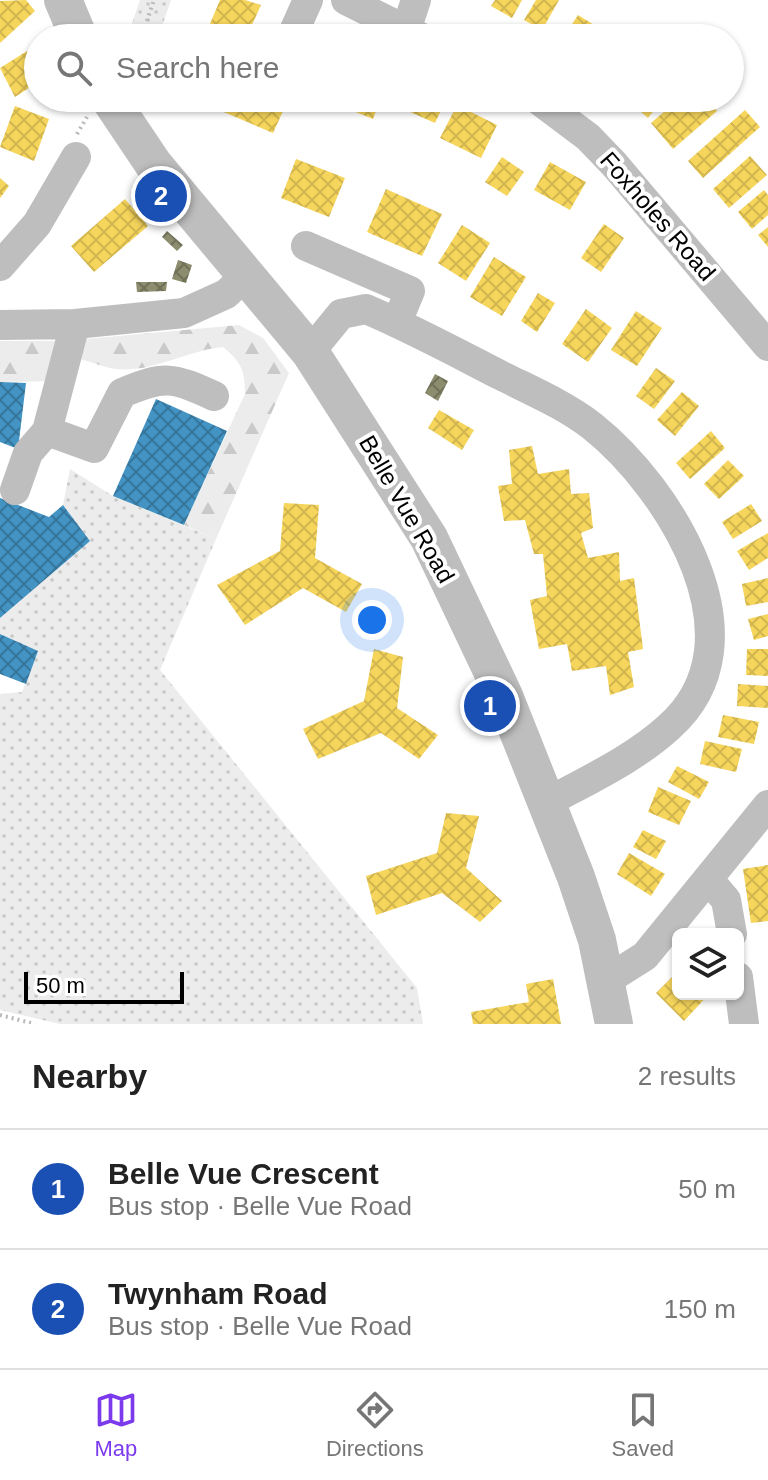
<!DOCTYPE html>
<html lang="en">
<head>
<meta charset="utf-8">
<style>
  body { margin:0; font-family:Arial,sans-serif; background:#f6f6f6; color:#222 }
  .controls { position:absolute; right:24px; bottom:24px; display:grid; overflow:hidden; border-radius:12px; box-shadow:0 2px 6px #0004 }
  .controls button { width:72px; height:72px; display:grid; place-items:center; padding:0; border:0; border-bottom:2px solid #e0e0e0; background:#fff; color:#222; font:40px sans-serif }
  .scale { position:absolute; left:24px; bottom:20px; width:160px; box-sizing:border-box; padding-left:8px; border:4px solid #000; border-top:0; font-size:22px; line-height:28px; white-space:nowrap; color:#000; -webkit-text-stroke:6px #fff; paint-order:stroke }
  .you { position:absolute; left:372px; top:620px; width:28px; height:28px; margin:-20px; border:6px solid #fff; border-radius:50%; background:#1a73e8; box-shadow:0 0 0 12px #1a73e833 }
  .badge { display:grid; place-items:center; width:52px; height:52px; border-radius:50%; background:#7c3aed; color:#fff; font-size:26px; font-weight:700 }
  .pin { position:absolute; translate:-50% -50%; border:4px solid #fff; box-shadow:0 2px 8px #0006 }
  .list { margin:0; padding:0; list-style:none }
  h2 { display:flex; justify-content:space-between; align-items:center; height:104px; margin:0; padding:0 32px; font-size:34px }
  h2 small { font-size:26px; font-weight:400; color:#767676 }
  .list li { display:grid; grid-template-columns:52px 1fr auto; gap:24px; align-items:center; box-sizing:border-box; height:120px; padding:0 32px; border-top:2px solid #e0e0e0 }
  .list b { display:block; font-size:30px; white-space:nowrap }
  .list p { margin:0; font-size:26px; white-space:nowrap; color:#767676 }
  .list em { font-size:26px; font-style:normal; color:#767676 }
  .icon { flex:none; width:44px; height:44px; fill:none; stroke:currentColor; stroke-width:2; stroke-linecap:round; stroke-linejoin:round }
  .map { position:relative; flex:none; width:768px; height:1024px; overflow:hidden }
  .search { position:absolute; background:#fff; box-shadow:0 2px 6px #0004; left:24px; right:24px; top:24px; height:88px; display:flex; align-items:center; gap:20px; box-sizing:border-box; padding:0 28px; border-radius:44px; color:#767676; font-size:30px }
  .sheet { height:344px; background:#fff }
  nav { display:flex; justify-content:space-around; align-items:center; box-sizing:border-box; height:112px; border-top:2px solid #e0e0e0; background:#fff; font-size:22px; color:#767676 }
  nav a { display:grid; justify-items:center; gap:4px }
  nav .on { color:#7c3aed }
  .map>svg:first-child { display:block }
  .grass { fill:url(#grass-dots) }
  .forest { fill:url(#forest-firs) }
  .homes { fill:url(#homes-cross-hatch) }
  .schools { fill:url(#schools-cross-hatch) }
  .industry { fill:url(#industry-cross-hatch) }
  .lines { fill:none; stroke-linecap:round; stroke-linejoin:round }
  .path { stroke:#b9b9b9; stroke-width:4; stroke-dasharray:2 4; stroke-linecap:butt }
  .minor { stroke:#bebebe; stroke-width:30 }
  .major { stroke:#bebebe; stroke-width:38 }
  .labels { text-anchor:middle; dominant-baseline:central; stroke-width:8; stroke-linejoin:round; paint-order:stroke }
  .street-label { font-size:24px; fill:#000; stroke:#fff }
</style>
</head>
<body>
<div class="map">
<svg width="768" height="1024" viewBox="0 0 768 1024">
  <defs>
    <pattern id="grass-dots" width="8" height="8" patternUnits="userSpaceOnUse" patternTransform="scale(2)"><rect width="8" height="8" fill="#ececec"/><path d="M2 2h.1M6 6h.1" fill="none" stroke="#c9c9c9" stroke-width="1.8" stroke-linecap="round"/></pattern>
    <pattern id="forest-firs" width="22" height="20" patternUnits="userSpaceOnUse" patternTransform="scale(2)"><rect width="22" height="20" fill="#ececec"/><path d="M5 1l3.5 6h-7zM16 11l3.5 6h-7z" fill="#c9c9c9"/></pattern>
    <pattern id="homes-cross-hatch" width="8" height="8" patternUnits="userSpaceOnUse" patternTransform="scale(2)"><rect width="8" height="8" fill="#f6d55c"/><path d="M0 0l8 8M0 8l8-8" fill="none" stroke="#d1b54e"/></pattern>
    <pattern id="schools-cross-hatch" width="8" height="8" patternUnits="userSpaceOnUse" patternTransform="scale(2)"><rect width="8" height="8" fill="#4393c3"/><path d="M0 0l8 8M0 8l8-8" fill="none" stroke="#36769c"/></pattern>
    <pattern id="industry-cross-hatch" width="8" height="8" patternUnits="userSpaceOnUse" patternTransform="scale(2)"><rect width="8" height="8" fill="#8c8c6e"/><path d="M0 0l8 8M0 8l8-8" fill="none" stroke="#707058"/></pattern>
  </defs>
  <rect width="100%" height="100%" fill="#fff"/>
  <!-- grass -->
  <path class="grass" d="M140 0H171L158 38H127Z
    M70 469 113 496 216 539 160 670 417 988 423 1024H60L0 1010V694L22 692 38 652 0 634V618L90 541 63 505Z"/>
  <!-- forest -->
  <path class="forest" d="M239 325 263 338 289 373 216 539 184 525 245 394C245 370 241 362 223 347 188 350 152 373 117 369 105 368 92 362 80 359L60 381 0 382V341H64Z"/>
  <!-- homes -->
  <path class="homes" d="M26 0 35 11 0 43V1Z
    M220 0H245L261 5 246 38H204Z
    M495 0H522L512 18 491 6Z
    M536 0H559L542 30 524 20Z
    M578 15 604 31 600 38H563Z
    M35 46 38 82 15 97 0 68Z
    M191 98H289L273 133Z
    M321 98H381L373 119Z
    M414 98H447L435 123 408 111Z
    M625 98H664L648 118Z
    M680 98H707L717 111 673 149 651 123Z
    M457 105 497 125 481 158 440 138Z
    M15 106 49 119 34 161 0 147Z
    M745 110 760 127 703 178 688 161Z
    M750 156 767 175 729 208 713 189Z
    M502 157 524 172 507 196 485 182Z
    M296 159 345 178 329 217 281 198Z
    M550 162 586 182 570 210 534 190Z
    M0 178 9 186 0 198Z
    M386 189 442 214 422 256 367 232Z
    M764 190 768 195V215L752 229 738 212Z
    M125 199 148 226 94 272 71 246Z
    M604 224 624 238 601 272 581 258Z
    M462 225 490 243 466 281 438 263Z
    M768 227V247L758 235Z
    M494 257 526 277 502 316 470 297Z
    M538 293 555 303 537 332 521 321Z
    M586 309 612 328 588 362 562 344Z
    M636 311 662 328 637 366 611 350Z
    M656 368 675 381 654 409 636 396Z
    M682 392 699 406 675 436 657 420Z
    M439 410 474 430 462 450 428 428Z
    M711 431 725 448 690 479 676 463Z
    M532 446 538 474 569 469 571 494 589 493 593 528 581 533 588 558 619 552 620 581 634 578 643 649 628 652 634 687 610 695 606 666 572 671 567 644 539 649 530 600 547 596 543 554H534L525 520 504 521 498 486 512 484 509 450Z
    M728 460 744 476 719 499 704 484Z
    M284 503 319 505 315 558 362 584 346 612 303 588 245 625 217 585 280 551Z
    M751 504 762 521 733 539 722 522Z
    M768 533V558L749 570 737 551Z
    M768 578V602L746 606 742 584Z
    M768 614V636L754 640 748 619Z
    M374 649 403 657 397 708 438 735 419 759 381 733 318 759 303 729 364 701Z
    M747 649H768V676L746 675Z
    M738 684 768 686V708L737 706Z
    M723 715 759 722 754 744 718 737Z
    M705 741 742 749 736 772 700 764Z
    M677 766 709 782 699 799 668 782Z
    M658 787 691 801 679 825 648 812Z
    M446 813 479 816 466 868 502 901 480 922 442 893 376 915 366 876 437 853Z
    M643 830 666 841 656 859 633 847Z
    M629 853 665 874 651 896 617 874Z
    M768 865V921L751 923 743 869Z
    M678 971V994H709L684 1021 656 993Z
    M553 979 561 1024H473L471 1012 529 1002 526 984Z"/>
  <!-- schools -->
  <path class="schools" d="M0 382 26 383 18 449 0 442Z
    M156 399 227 431 184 525 113 496Z
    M0 498 49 517 63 505 90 541 0 618Z
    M0 634 38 651 26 684 0 674Z"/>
  <!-- industry -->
  <path class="industry" d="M167 231 183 245 177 251 162 237Z
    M178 260 192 265 186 283 172 279Z
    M136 282H167L166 291 137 292Z
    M435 374 448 381 438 401 425 393Z"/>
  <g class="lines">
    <!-- path -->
    <path class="path" d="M141 38 154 0
      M77 134 87 117
      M0 1015 35 1024"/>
    <!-- minor -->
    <path class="minor" d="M346 0 422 38
      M406 30 416 0
      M291 38 308 0
      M536 98 588 137 614 164 768 346
      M306 246 410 291 397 322
      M0 266 37 224 76 157
      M75 324 47 431 94 448 122 393C165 375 172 377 214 396
      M0 325 75 324 184 313 226 294 246 275
      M310 352 341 314 366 309C413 329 457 353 502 376 532 391 565 405 592 426 670 488 766 641 669 727 634 759 588 780 546 803
      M15 490 28 453 47 431
      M709 880 726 900 732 934
      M738 977 744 1024
      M607 980 645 956 768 805"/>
    <!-- major -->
    <path class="major" d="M63 0 79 38
      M109 98 154 165 310 352 429 538 504 696 576 877 597 940 614 1024"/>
  </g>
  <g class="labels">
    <!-- street labels -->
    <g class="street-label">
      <text transform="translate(658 216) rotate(49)">Foxholes Road</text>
      <text transform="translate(407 509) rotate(60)">Belle Vue Road</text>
    </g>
  </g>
</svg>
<div class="controls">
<button><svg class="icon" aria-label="layers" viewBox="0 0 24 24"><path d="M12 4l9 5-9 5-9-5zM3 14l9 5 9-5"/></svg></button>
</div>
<div class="scale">50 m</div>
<div class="you"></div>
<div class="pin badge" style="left:490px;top:706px;background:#1a4fb4">1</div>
<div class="pin badge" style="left:161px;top:196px;background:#1a4fb4">2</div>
<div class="search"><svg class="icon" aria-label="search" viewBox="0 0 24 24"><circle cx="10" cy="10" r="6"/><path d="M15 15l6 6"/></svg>Search here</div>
</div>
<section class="sheet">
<h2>Nearby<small>2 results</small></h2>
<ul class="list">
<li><span class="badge" style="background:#1a4fb4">1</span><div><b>Belle Vue Crescent</b><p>Bus stop · Belle Vue Road</p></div><em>50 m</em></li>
<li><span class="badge" style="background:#1a4fb4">2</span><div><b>Twynham Road</b><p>Bus stop · Belle Vue Road</p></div><em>150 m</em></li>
</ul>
</section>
<nav>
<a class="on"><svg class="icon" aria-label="map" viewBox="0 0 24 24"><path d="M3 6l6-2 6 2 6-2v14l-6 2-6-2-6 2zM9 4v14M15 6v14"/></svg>Map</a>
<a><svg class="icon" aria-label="directions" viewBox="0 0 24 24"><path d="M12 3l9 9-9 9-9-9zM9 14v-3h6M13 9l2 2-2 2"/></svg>Directions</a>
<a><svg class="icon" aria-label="saved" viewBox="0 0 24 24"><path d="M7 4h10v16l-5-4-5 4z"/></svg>Saved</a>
</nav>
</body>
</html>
